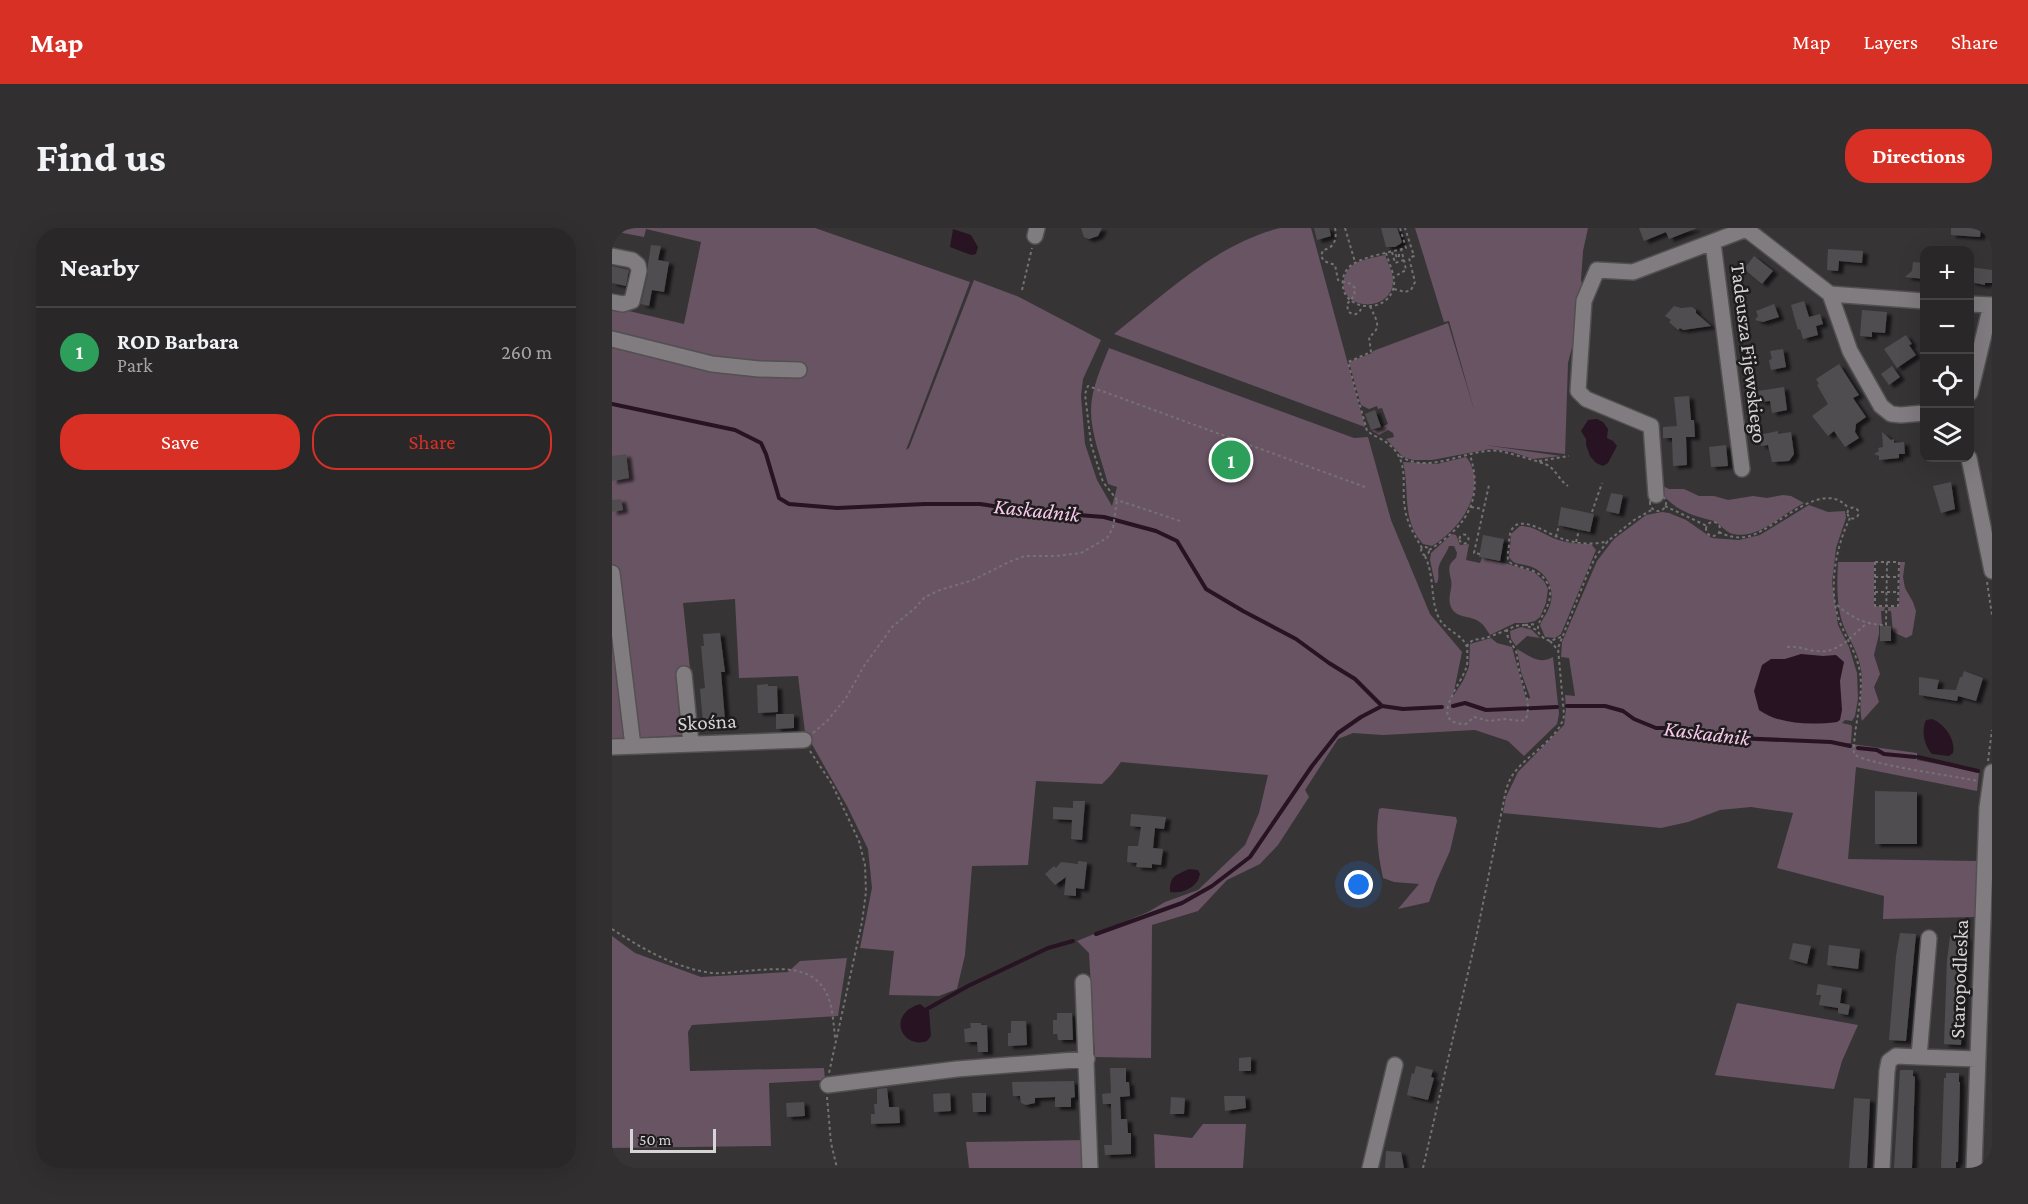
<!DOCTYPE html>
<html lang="en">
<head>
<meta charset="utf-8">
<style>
  body { margin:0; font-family:"Crimson Pro",serif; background:#312f30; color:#f1f3f6 }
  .controls { position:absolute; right:18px; top:18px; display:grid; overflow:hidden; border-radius:12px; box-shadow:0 6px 24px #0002 }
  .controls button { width:54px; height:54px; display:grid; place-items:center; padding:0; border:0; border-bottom:2px solid #454445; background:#292728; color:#f1f3f6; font:30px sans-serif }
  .scale { position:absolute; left:18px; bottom:15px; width:86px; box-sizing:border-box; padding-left:6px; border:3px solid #d6d4d5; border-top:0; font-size:16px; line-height:21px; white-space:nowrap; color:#d6d4d5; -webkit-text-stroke:4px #1e1c1d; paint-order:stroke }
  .you { position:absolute; left:747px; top:657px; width:21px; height:21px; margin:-15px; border:4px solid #fff; border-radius:50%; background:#1a73e8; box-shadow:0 0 0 9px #1a73e833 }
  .badge { display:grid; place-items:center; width:39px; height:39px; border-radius:50%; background:#d93025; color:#fff; font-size:20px; font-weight:700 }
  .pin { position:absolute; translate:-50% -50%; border:3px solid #fff; box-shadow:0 2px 6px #0006 }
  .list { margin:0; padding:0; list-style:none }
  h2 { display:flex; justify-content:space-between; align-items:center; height:78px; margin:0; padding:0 24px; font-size:26px }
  h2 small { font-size:20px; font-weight:400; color:#a5a5a8 }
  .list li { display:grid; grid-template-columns:39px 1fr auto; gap:18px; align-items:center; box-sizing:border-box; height:90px; padding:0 24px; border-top:2px solid #454445 }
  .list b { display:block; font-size:22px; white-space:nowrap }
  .list p { margin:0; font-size:20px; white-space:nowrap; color:#a5a5a8 }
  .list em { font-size:20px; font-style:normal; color:#a5a5a8 }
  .actions { display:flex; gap:12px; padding:18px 24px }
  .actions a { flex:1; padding:14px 0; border:2px solid #d93025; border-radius:24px; text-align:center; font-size:21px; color:#d93025 }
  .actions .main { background:#d93025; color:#fff }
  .icon { flex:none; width:33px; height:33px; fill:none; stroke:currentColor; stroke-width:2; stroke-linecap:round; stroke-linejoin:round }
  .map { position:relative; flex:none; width:1380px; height:940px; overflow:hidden; border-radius:24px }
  header { display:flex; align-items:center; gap:36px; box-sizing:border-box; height:84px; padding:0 30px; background:#d93025; color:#fff }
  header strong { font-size:28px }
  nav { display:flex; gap:33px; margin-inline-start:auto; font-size:21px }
  .intro { display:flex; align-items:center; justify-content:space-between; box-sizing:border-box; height:144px; padding:0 36px }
  h1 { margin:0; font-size:42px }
  .button { padding:15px 27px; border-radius:24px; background:#d93025; color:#fff; font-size:21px; font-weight:700 }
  main { display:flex; gap:36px; padding:0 36px }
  aside { flex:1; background:#292728; border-radius:24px; box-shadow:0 6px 24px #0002 }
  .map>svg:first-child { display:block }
  .green { fill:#695463 }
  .water { fill:#281323 }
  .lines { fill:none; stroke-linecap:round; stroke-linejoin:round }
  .stream { stroke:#281323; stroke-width:4 }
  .building { fill:#504d4f; filter:url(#shadow) }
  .minor-casing { stroke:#525051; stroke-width:18 }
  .path { stroke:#747273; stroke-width:2; stroke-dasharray:3 3; stroke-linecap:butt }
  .minor { stroke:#807c7f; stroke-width:15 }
  .labels { text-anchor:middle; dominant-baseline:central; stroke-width:5; stroke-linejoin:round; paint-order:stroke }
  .street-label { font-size:21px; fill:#d6d4d5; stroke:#1e1c1d }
  .water-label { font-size:22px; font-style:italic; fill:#f9c8ec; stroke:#1e1c1d }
</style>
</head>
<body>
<header>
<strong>Map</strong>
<nav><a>Map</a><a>Layers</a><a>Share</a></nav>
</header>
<div class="intro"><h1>Find us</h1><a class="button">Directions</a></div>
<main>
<aside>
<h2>Nearby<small></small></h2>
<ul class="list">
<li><span class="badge" style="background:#2e9e5b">1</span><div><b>ROD Barbara</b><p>Park</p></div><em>260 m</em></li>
</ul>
<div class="actions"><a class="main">Save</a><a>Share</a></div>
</aside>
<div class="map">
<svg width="1380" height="940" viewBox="0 0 1380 940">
  <defs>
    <filter id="shadow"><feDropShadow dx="5" dy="3" stdDeviation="1.5" flood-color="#0009"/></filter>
  </defs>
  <rect width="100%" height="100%" fill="#373436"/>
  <!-- green -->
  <path class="green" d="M1 0H203L358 54 294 222 297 220 362 52 407 69 489 112 471 151 469 168 473 216 485 252 500 278 505 259 496 256C490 233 479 207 479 183 479 161 489 140 497 120L742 210 756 209 779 292 818 386 850 424 841 468 851 453 857 439 858 416 879 410 885 415 900 419 914 471 918 470V469L909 444 905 421C918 428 926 437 941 429L947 486 945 496 912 528 896 513 863 502 771 507 741 505 726 511 693 562 697 569 666 617 648 636 615 652 586 683 540 697 539 830 483 829 477 725 465 713 536 684 553 674 586 662 633 617 647 585 656 547 509 534 499 547 490 556 424 553 416 637 360 638 353 727 345 761 327 768 277 767 282 723 248 720 260 660 256 621 235 578 193 504 186 448 127 450 123 371 71 375 85 506 0 512V79L72 96 89 14 34 1 32 9 11 5Z
    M668 0H699L753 199 502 106C553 66 604 16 668 0Z
    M803 0H976L971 23 969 52 972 63 969 84 956 135 953 226 872 217 949 228 921 231 900 224 878 221 820 232H801L791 229 774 211 782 209 781 205 776 202 767 207 760 203 776 196 770 180 766 181 765 178 757 181 749 177 737 134 760 125 761 123 836 95 863 185 837 93 832 94Z
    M773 27C776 35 781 45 781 53 781 85 726 84 732 51 733 45 737 40 742 36 751 31 764 29 773 27Z
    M854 229C859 234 860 240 862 246 866 277 844 303 820 318L811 316C789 292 798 262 791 234L825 236Z
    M1050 258 1057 261H1072L1087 268H1102L1116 272 1141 268 1155 270 1171 267 1179 268 1192 275C1171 285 1147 312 1121 306 1112 304 1108 294 1098 292 1078 287 1064 282 1050 266Z
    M1197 277 1216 284 1233 283 1234 290 1224 320 1220 355 1226 397 1237 419 1245 445 1246 471 1243 488 1240 493 1233 492 1230 495 1239 497 1240 499 1239 515H1232L1305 525V532L1367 544 1365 563 1244 539 1236 631 1365 633 1363 689 1271 691 1272 668 1165 640 1181 585 1139 579 1108 582 1076 594 1049 600 891 585 894 569 906 544 952 497 954 481 953 467 963 468 957 430 949 429 950 414 985 333 1002 311 1034 287 1050 284 1057 285 1074 292 1100 310 1127 312 1148 307Z
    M908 298C919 298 925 302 935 307 949 315 964 316 979 316L984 322 949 406 943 410 933 409 928 397C930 391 935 386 937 380 945 361 934 341 913 337 906 335 902 337 897 329L899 306Z
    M840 306 844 307 848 317 857 316 854 332 868 335 870 330 896 336 922 344 932 353 936 361 934 375 928 389 923 393 914 395H903L878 407C875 403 873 398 869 395 859 386 842 392 838 376 836 367 841 360 839 352 837 342 835 337 844 330L845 325 842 318H837C835 325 829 331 827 338 825 344 828 348 825 355H823L818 332 819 325Z
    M1226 334H1262V378L1273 379 1272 383H1269L1270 397H1267V406L1262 427 1268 446 1262 459 1267 474 1250 493C1246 477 1252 459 1249 442 1247 426 1238 413 1232 399 1224 378 1225 356 1226 334Z
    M1288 334H1293L1291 349 1293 360 1301 374 1304 383 1300 407 1294 410 1281 404 1279 383H1276V379H1287Z
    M909 399 920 402 928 410 915 408 904 418 899 411 898 403Z
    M770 580 844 589 845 593 838 623 825 652 817 674 786 681 807 656 782 654 771 650C766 627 763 604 767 581Z
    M0 708 23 725 89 749 176 744 188 733 235 730 226 788 80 797 76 804 78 843 212 840 213 852 157 855 159 918 0 920Z
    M1125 775 1246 797 1230 833 1222 861 1103 847Z
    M591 896H634L631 940H543L542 906 580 910Z
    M474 912 475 940H357L354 914Z"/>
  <!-- water -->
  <path class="water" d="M341 1 359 7 366 19 364 26 359 27 338 19Z
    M985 191 991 194 996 201 995 210 1001 213 1005 218 996 235 991 238 984 235 978 228 974 217V211L969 203 976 192Z
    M1189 426 1211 428 1224 427 1232 434 1228 453 1230 482 1228 492 1225 494C1200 497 1168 497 1147 482L1142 463 1150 437 1159 431H1173Z
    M1320 491C1333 496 1344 512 1341 525L1337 528 1320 526C1312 517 1309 503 1314 492Z
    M577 641 586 642 588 646C586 659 571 666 558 664 558 647 563 648 577 641Z
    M308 776 317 783 319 808 315 813C291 822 273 787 308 776Z"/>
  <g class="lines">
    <!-- stream -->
    <path class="stream" d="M0 176 123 202 149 215 154 226 167 270 177 276 225 280 313 276H368L415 283 492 289 544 303 565 313 594 361 631 383 684 411 717 435 743 451 770 478 791 481 830 479
      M841 478 853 475 874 482 945 479
      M955 478H993L1011 483 1022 491 1044 500H1060L1086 507 1123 510 1219 514 1238 518
      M1246 520 1265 522 1272 526 1303 529
      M1306 529 1366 543
      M484 706 570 675 600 658 638 629 700 538 726 505 749 489 770 478
      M315 781 356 758 436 720 461 713"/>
  </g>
  <!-- building -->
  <path class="building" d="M469 0H490L486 8 477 11 472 9Z
    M702 0H717L719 8 705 12Z
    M769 0H785L790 14 788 16 783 19H774Z
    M1027 0H1085L1057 11 1054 4 1032 13Z
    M1339 0H1369L1368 9 1339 7Z
    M39 17 49 18 46 32 57 34 52 64 40 62 37 78 29 76 36 45V36Z
    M1216 21 1251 23 1250 35 1227 33 1226 43 1215 42Z
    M1142 28 1161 43 1150 56 1132 41Z
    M1301 34 1312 35V51L1293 49 1300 43Z
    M0 38 17 42 14 58 0 55Z
    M1358 39 1380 42V55H1373V57L1358 54Z
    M1192 73 1197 89 1208 86 1211 96 1204 98 1206 107 1191 111 1188 101 1186 102 1179 77Z
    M1162 76 1167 89 1151 94 1143 92 1146 88 1144 83Z
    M1062 78 1069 80 1080 79 1084 82V85L1099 98 1071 102 1068 100 1066 102 1057 94 1059 92 1053 88Z
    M1250 82 1275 84 1273 105 1260 104V109L1248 108Z
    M1294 107 1300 116 1297 117 1304 127 1285 140 1272 121Z
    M1171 121 1174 139 1159 142 1157 132 1160 131 1158 123Z
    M1227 136 1247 167 1241 170 1254 189 1244 196 1243 204 1247 210 1233 219 1222 203 1216 208 1200 188 1216 176 1205 157 1207 156 1204 151Z
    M1280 138 1288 149 1277 157 1269 146Z
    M1172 159 1175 182 1160 185 1158 173 1148 174 1146 163Z
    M1077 168 1079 192H1082L1083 209H1074L1075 237 1061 238 1060 210H1051V199L1065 198 1062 169Z
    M763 182 769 199 759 202 753 186Z
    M1166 203V206L1179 204 1182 226 1177 233 1160 234 1156 217 1149 218 1147 207Z
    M1270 204 1279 212 1282 211V215L1292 214 1293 226H1287V230L1267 232V228L1262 226 1267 223 1266 220 1271 219Z
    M1114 217 1116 238 1099 239 1097 219Z
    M14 226 17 250 0 253V228Z
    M1339 254 1343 281 1329 285 1321 258Z
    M999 265 1011 267 1007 286 994 283Z
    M9 271 11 282 0 284V272Z
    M949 279 982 286 978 304 946 297Z
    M871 307 892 311 888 333 867 329Z
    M1268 398H1279V413H1268Z
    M108 405 113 444H109L113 492 91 494 88 461 93 460 89 418H92L91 406Z
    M1352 443 1371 450 1364 473 1346 468 1345 473 1307 467V449L1327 452 1325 461 1344 462 1348 449H1350Z
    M156 456V458H165L166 484 146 485 145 457Z
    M164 486H182V500L164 501Z
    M1263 563 1305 564V616H1263Z
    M461 573H473L470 612 459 611 460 592 441 591V579L461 580Z
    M519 586 554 589 552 601 543 600 541 620 551 621 549 637 540 636V640L524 639 525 635 515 634 516 618H526L529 599 518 598Z
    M466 633 475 634 472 661 464 660V668L452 667 454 649 443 657 433 646 442 638 444 640 449 634 466 636Z
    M1288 705 1304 706 1294 813 1277 812 1284 728Z
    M1338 708 1354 709 1349 817 1332 816 1335 732Z
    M1181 715 1199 718 1195 736 1177 731Z
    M1217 717 1248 721 1246 741 1215 737Z
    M1206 756 1230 760 1228 775 1238 777 1236 787 1226 785V780L1207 777 1209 767H1204Z
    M445 785H460L461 812H446L445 806H441V792H445Z
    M399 793H414L415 817 396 818V805H399Z
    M358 795H369V797H375L376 824H366L365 814H353L352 801 359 800Z
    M639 829V843H627V830Z
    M804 838 821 842 819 849 822 850 816 872 795 867 800 845 802 846Z
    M498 840H514V854H517L518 868 508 869 509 891H515L516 905H519V926L493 927 492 917H500L499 876H491L490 866 499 865Z
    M1288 842H1301V848L1303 849 1300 940H1282Z
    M1334 845H1347V854H1348L1346 934H1344V940H1329L1332 850H1334Z
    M462 853 463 869 459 870V879H443V869L423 870V875L414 877 409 875 408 868H401L400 854Z
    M275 860 277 879H287L288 895 259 896V886H263L262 876H265V861Z
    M338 865 339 883 322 884 321 866Z
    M360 865H374V884H361Z
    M612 868H633L634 880 613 883Z
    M559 869 573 870 572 886H558Z
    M1242 870 1258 871 1255 940H1237Z
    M192 874 193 888 175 889 174 875Z
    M774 923 789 924 792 940H773Z"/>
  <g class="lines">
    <defs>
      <path id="minor" d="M1134 1 1218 66 1238 123 1269 178 1279 186 1289 187 1312 185
        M423 8 425 0
        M1101 15 1130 241
        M0 28 20 32 26 37 27 43 20 73 11 76 0 74
        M1218 66 1312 73
        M1358 76 1379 77 1358 165
        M0 111 100 136 147 141 187 142
        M1357 230 1380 343
        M1044 267 1039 198 974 171 966 163 972 73 985 42 1021 44 1137 0
        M0 345 21 518
        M72 446 79 516
        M0 519 192 512
        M471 754 478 940
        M1307 829 1365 831
        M216 857 345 841 475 831
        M758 940 783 837
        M1270 940 1275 843 1277 833 1284 828 1307 829 1317 710
        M1362 940 1375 580 1380 544"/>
    </defs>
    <!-- minor casing -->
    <use href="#minor" class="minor-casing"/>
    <!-- path -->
    <path class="path" d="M723 0C725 10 723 20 711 22L709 28 712 33 723 37 726 52 739 56 743 60 742 68 735 76 736 83C742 89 748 86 750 78
      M733 0 743 34
      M780 24 783 35 792 32 789 21
      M774 25C777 35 783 47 782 57 778 88 726 84 731 51 732 45 735 40 741 36 754 28 779 24 794 20L788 0
      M787 26V29L785 30 784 27Z
      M785 47 794 42 792 32
      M782 61 793 64 799 62 803 54 797 30 802 28 793 0
      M410 62 420 20
      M758 78C764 92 771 99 757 109L759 124 736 134 755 203C763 209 774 212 782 221 797 239 789 260 793 281 795 295 803 308 810 320
      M1358 195 1361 219
      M788 228C819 248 856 219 888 223 896 225 931 234 937 238 945 244 948 253 956 258
      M927 233 957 228
      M1038 275a8 8 0 1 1 16 0a8 8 0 1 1-16 0Z
      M1053 278 1095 298
      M859 279 871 281
      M1235.5 285a5.5 5.5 0 1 1 11 0a5.5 5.5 0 1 1-11 0Z
      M980 284 990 255
      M1238 290C1223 320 1215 365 1229 397 1236 413 1245 427 1248 444 1252 472 1241 499 1242 526 1253 536 1346 549 1367 553
      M568 293 505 272 491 254 479 216 473 166 476 158 753 259
      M1094 301a7 7 0 1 1 14 0a7 7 0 1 1-14 0Z
      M1107 304C1117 309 1127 311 1138 308 1165 300 1212 248 1237 281
      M847.5 311a4.5 4.5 0 1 1 9 0a4.5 4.5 0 1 1-9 0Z
      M944 309 947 297
      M964 314 967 302
      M809 323a4 4 0 1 1 8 0a4 4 0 1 1-8 0Z
      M817 322C854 299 872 272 858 227
      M868 326 862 325 877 257
      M813 328C823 350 818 369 826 388 832 403 850 405 855 419
      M1263 334H1287L1286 378H1263Z
      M1263 349H1286
      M1375 354 1380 387
      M1263 364H1286
      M1225 377C1240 390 1254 397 1274 397L1275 334
      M913 397 925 396
      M895 402 874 410 861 412 856 416C854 424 857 433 854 440 850 455 814 496 854 496L862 489 877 493 893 491 909 493 914 491C920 474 910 458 907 441 905 435 906 429 904 423 900 415 894 410 895 402L903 398 912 397 925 402
      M949 409 938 413C905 401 952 378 934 353 924 339 909 342 897 334 894 327 897 323 897 316 897 275 936 308 954 312 967 316 983 317 996 313
      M938 413 946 422
      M1175 419C1185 418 1192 421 1202 423 1227 426 1237 410 1254 396
      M201 505 215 493 234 470 252 438 280 399 302 381 313 369 328 362 361 352 397 334 413 328H444L469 325 495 310 501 300 505 272
      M198 523 220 556 247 613 253 637 254 664 250 694 217 845
      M1376 533 1380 502
      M0 701C31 721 63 740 100 745 110 746 122 744 132 743 167 741 208 733 219 778 221 788 222 799 223 810
      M215 869 219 915 225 940
      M811 940 864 710 894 562C896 556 898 550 902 545 915 527 949 509 952 487L946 420 977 342 984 328 996 313 1022 292 1041 281"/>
    <!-- minor -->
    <use href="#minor" class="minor"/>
  </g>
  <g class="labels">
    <!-- street labels -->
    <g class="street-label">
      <text transform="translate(1137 125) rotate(83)">Tadeusza Fijewskiego</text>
      <text transform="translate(95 494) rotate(-3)">Skośna</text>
      <text transform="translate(1347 751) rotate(-88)">Staropodleska</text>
    </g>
    <!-- water labels -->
    <g class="water-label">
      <text transform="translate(425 282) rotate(6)">Kaskadnik</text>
      <text transform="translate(1095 505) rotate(7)">Kaskadnik</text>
    </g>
  </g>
</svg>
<div class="controls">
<button>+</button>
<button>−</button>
<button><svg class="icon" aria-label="locate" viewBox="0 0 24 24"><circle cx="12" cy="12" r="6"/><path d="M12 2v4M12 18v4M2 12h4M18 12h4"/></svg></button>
<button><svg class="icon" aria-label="layers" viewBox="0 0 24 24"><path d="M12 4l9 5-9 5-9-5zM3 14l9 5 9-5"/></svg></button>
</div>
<div class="scale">50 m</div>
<div class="you"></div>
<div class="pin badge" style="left:619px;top:232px;background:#2e9e5b">1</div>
</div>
</main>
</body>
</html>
